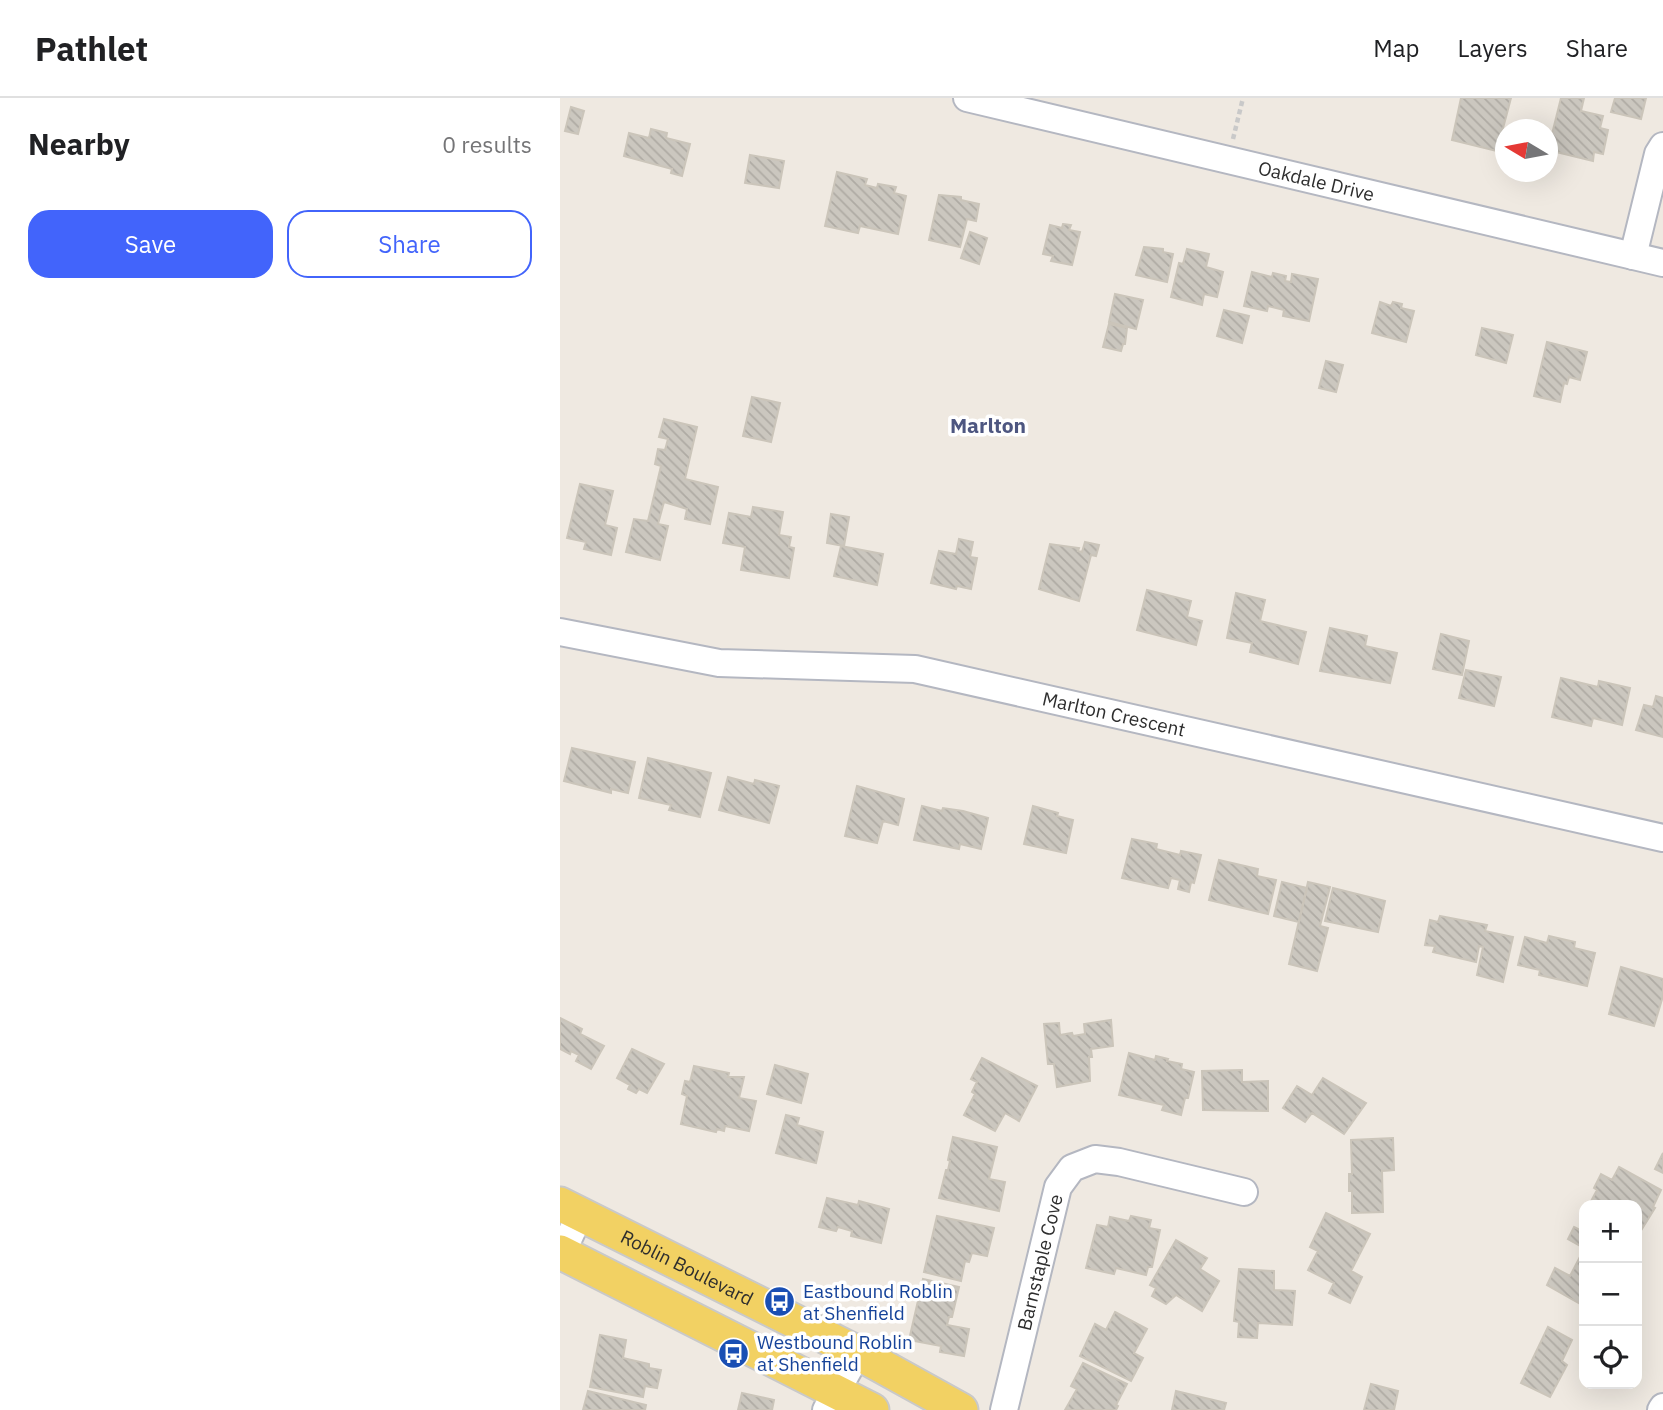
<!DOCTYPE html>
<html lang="en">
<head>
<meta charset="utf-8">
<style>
  body { margin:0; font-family:"IBM Plex Sans",sans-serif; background:#f2f2f2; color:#202124 }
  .controls { position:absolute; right:21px; bottom:21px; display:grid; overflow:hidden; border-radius:14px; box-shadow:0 7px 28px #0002 }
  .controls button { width:63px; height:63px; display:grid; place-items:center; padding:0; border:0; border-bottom:2px solid #e0e0e0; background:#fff; color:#202124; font:35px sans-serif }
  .compass { position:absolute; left:935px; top:21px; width:63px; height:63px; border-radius:50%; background:#fff; box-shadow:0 7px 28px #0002; rotate:280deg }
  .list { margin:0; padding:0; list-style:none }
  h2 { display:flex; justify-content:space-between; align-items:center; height:91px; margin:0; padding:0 28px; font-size:30px }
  h2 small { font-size:23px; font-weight:400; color:#757577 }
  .actions { display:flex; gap:14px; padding:21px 28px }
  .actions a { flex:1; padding:16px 0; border:2px solid #4264fb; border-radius:21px; text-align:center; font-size:24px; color:#4264fb }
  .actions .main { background:#4264fb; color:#fff }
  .icon { flex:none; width:38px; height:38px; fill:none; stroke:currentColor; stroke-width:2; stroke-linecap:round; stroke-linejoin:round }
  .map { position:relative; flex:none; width:1103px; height:1312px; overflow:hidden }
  header { display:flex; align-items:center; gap:42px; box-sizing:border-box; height:98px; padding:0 35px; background:#fff; border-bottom:2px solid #e0e0e0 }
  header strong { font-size:33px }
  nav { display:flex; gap:38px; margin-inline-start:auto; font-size:24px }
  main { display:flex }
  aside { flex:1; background:#fff }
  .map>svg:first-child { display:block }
  .building { fill:url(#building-back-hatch); stroke:#cbc5ba; stroke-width:2 }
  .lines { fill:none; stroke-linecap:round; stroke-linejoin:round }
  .minor-casing { stroke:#b4b7c1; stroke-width:30 }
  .major-casing { stroke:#c9c9c9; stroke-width:37 }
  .path { stroke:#c9c9c9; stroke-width:4.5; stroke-dasharray:5 3.5; stroke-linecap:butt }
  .minor { stroke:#fff; stroke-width:26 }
  .major { stroke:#f2d163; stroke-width:33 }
  .labels { text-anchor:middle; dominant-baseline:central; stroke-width:7; stroke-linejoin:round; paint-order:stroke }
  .street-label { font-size:19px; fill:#2e2e2e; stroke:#fff }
  .transit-label { font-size:19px; fill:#164399; stroke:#fff; text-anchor:start }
  .neighbourhood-label { font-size:21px; font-weight:bold; fill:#4d5680; stroke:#fff }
</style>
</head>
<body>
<header>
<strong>Pathlet</strong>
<nav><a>Map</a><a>Layers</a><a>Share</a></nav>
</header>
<main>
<aside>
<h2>Nearby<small>0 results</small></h2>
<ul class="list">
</ul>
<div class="actions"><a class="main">Save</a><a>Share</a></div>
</aside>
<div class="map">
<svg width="1103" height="1312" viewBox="0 0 1103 1312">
  <defs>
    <pattern id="building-back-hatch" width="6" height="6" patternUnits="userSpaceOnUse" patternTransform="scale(1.75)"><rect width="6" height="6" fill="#cbc7bf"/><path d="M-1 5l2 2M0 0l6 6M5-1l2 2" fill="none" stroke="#afaba4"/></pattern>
  </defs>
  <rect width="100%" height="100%" fill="#efe9e1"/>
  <!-- building -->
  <path class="building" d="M901 0H951L937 53 892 42Z
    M1001 0H1024L1021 13 1043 18 1040 30 1048 32 1043 56 1034 54 1033 63 988 52Z
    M1055 0H1086L1081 21 1051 14Z
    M11 9 24 13 18 36 5 33Z
    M91 31 107 35 106 40 130 46 122 78 111 75 112 71 64 58 69 35 89 40Z
    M190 57 224 63 219 90 185 85Z
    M277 74 307 81 305 87 317 90 318 86 336 89 334 95 346 98 338 136 300 128 298 135 265 128Z
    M379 97 401 99V102L419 106 416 123 407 121 400 149 369 142Z
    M503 126 511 127 509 132 520 134 512 167 491 163 493 158 483 156 490 127 502 130Z
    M410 134 427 140 419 166 401 160Z
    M584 149 603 151V154L613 156 607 184 576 177Z
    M627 151 649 156 646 169 663 174 657 199 644 196 642 207 611 199 619 165 623 166Z
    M692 174 712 179 713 175 726 178 725 183 731 184 732 176 758 181 749 223 723 218 724 212 708 208 707 213 684 208Z
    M555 196 583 202 576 231 549 224Z
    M820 204 831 208 833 204 842 206 841 210 854 213 846 244 812 235Z
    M664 212 689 218 682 245 657 238Z
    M549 226 567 230 565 246H563L561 253 543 249Z
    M922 230 953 237 946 265 916 257Z
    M987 244 1027 254 1020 282 1009 279 1007 286 1004 285 1000 304 974 298Z
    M766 263 783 267 776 294 759 290Z
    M192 299 220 305 211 344 183 338Z
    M104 321 137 329 125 381 158 389 150 426 125 421 127 411 104 404 98 426 108 428 100 462 66 454 74 421 88 423 101 368 95 366 98 351 105 352 108 341 99 339Z
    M20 386 53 393 45 427 57 430 51 457 24 451 26 444 7 440Z
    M193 409 223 414 219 437 231 439 229 449 234 450 229 480 181 472 185 449 163 445 169 415 191 419Z
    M271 416 289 419 284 448 267 445Z
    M399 441 413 444 410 459 417 460 411 491 397 488 396 491 371 485 379 453 396 456Z
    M525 444 539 447 536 458 531 457 519 503 479 491 490 446 519 450 518 453 522 454Z
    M281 448 323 456 317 487 274 478Z
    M587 492 631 503 627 519 642 523 636 547 577 532Z
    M676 495 705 502 700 523 746 534 738 566 690 554 692 545 667 540Z
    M770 530 807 538 805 548 837 555 830 585 760 573Z
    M881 536 909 543 902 577 873 571Z
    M906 572 941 579 934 608 899 600Z
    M1001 580 1038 589 1039 583 1070 590 1062 627 1033 620 1031 628 992 619Z
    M1096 598 1103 600V639L1076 632 1084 607 1093 609Z
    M12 650 75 664 68 695 51 691V695L4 683Z
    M88 660 151 675 140 719 109 712 111 707 79 700Z
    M168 679 194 686 195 682 219 688 209 725 159 712Z
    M297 688 344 701 338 727 323 723 317 745 285 738Z
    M362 708 382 713 383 710 403 713 428 720 421 751 400 746 399 751 354 742Z
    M473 708 498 715 497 718 513 722 506 755 464 746Z
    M572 741 597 746 596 751 620 757 621 753 641 757 634 785 631 784 629 794 618 791 620 782 611 780 608 790 562 780Z
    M659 762 698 771 697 778 716 782 708 816 649 802Z
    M722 784 747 790 739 824 714 818Z
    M748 784 770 789 760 828 768 830 757 873 729 866Z
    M773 790 825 803 818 834 765 823Z
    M880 818 927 827 925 833 953 839 943 884 917 877 923 849 919 848 916 864 873 854 875 848 865 847 870 822 878 824Z
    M989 838 1015 844 1014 850 1035 855 1027 888 979 877 980 872 958 867 965 839 987 845Z
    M1061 869 1103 881V898L1094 928 1049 916Z
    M0 920 22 931 20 936 44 948 31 971 16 963 19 957 11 953 10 956 0 951Z
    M551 922 553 948 531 951 532 959H529L530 983 497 989 494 966H488L484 926 499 925 500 937 512 935 513 938 525 936 524 926Z
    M72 951 104 966 87 995 79 991 76 995 68 991 70 987 57 980Z
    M569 955 595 962 596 958 608 961 607 963 622 966 621 971 634 974 628 1000H625L621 1017 602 1012 604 1007 559 997Z
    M422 960 477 988 459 1023 445 1015 435 1033 404 1017 415 996 412 994 417 984 411 981Z
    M215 967 248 976 241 1005 207 996Z
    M134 968 169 975 168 979H184L179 1000 196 1003 189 1033 165 1028 164 1033 157 1031 156 1034 121 1026 127 998 122 996 125 983 130 984Z
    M682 972V984L708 983V1013L643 1012 642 973Z
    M763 980 806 1005 784 1036 752 1015 745 1024 723 1010 737 988 752 997Z
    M226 1017 239 1020 237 1027 263 1034 256 1065 216 1055Z
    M393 1039 437 1049 429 1081 445 1084 439 1113 379 1100 386 1072H388L390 1063 388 1062Z
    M833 1040 834 1072 822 1073 823 1114 792 1115V1093H789V1076H792L791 1042Z
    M1103 1055V1075L1095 1071Z
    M1059 1069 1101 1092 1093 1109 1095 1110 1077 1139V1107H1029L1037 1092 1034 1090 1041 1076 1052 1082Z
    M267 1100 298 1107 299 1103 329 1111 321 1145 291 1138 292 1133 278 1129 276 1133 259 1129Z
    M766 1115 810 1136 791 1173 802 1179 790 1205 769 1195 774 1185 748 1172 758 1153 750 1149Z
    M377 1118 434 1130 427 1158 412 1155 409 1164 405 1163 401 1183 364 1174Z
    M571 1118 591 1122 589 1130 600 1132 592 1169H588L586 1177 556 1170 554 1176 526 1170 537 1127 548 1129 550 1119 569 1123Z
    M1014 1129 1024 1134V1150L1008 1141Z
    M616 1142 647 1160 640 1171 659 1183 642 1213 616 1197 606 1206 592 1198 596 1190 590 1187Z
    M1022 1155 1024 1157V1208L987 1187 995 1170 1010 1178Z
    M679 1171 714 1173V1192L735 1193 732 1227 698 1225 697 1240 678 1239 679 1224 674 1223Z
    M363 1181 399 1189 392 1219H389L387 1227 409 1231 404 1258 380 1254 381 1248 349 1242Z
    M555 1214 587 1231 574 1255 583 1260 571 1283 520 1258 535 1226 546 1232Z
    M988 1229 1012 1242 1002 1263 1007 1267 990 1299 961 1285Z
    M40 1237 66 1242 63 1260 89 1266V1270L101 1272 97 1290 85 1288 83 1299 30 1289Z
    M523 1265 567 1286 556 1307 558 1308 556 1312H505L517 1291 511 1288Z
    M811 1286 838 1293 834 1312H804Z
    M28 1293 86 1307 85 1312H23Z
    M616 1293 666 1305 664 1312H612Z
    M182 1295 214 1302 212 1312H178Z"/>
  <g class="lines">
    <defs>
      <g id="minor">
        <path id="s1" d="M407 0 1103 165"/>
        <path d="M1073 158 1098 56 1103 48"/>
        <path id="s2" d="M0 534 159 565 355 571 1103 740"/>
        <path d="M0 1159 20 1116"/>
        <path d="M266 1312 298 1255"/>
        <path id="s3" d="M444 1312 498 1089 512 1070 535 1061 559 1064 684 1094"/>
        <path d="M1101 1312 1103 1309"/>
      </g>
      <g id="major">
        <path id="s4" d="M0 1106 298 1255 401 1312"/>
        <path d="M0 1154 312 1312"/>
      </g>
    </defs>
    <!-- minor casing -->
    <use href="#minor" class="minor-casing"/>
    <!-- major casing -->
    <use href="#major" class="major-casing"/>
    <!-- path -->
    <path class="path" d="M673 41 683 0"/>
    <!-- minor -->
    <use href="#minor" class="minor"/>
    <!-- major -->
    <use href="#major" class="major"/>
  </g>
  <!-- icons -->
  <defs>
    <symbol id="bus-disc" viewBox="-11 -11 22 22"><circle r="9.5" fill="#1a4fb4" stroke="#fff"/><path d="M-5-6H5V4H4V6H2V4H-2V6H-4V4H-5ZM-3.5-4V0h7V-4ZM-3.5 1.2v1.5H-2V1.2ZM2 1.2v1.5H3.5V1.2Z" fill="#fff"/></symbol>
  </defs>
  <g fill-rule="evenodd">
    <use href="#bus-disc" x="202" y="1186" width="35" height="35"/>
    <use href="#bus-disc" x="156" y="1238" width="35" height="35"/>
  </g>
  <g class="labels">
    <!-- street labels -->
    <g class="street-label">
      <text stroke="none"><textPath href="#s1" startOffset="359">Oakdale Drive</textPath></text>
      <text stroke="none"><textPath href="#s2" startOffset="562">Marlton Crescent</textPath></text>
      <text stroke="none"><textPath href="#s3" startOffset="152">Barnstaple Cove</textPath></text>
      <text stroke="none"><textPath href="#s4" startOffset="142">Roblin Boulevard</textPath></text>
    </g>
    <!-- transit labels -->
    <g class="transit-label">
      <text x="243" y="1193">Eastbound Roblin<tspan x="243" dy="22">at Shenfield</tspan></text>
      <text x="197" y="1244">Westbound Roblin<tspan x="197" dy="22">at Shenfield</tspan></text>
    </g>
    <!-- neighbourhood labels -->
    <g class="neighbourhood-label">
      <text x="428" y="327">Marlton</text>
    </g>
  </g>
</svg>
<div class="controls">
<button>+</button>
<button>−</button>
<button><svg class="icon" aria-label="locate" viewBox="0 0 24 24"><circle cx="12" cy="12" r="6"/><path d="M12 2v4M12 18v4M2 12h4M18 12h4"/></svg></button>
</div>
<svg class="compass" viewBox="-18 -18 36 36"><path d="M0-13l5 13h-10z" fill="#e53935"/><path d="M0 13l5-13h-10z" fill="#757577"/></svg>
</div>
</main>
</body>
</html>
